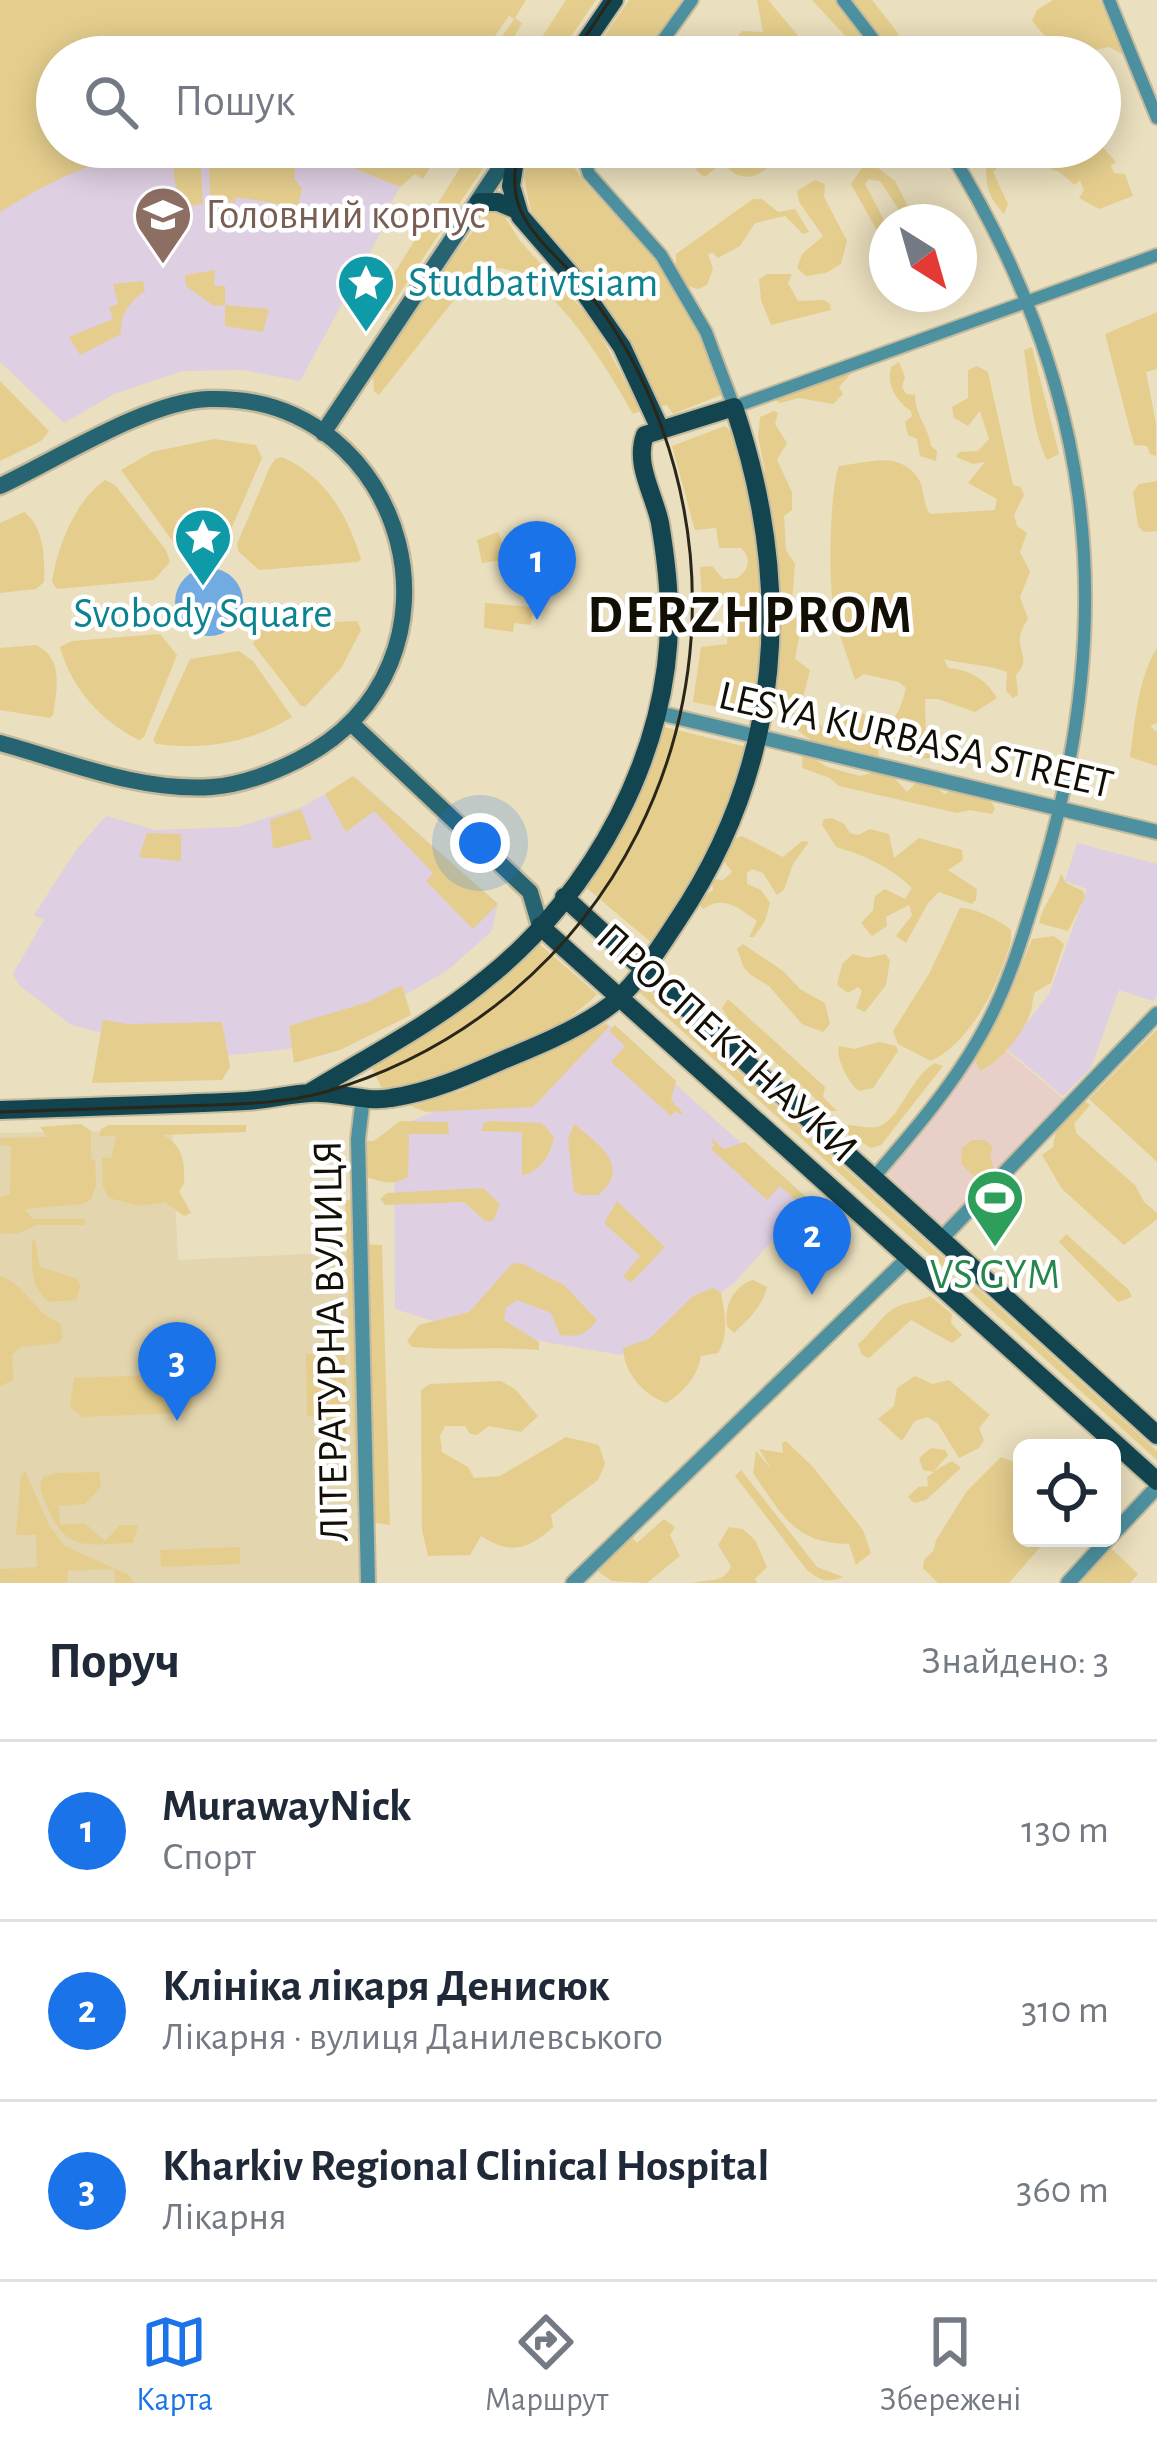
<!DOCTYPE html>
<html lang="uk">
<head>
<meta charset="utf-8">
<style>
  body { margin:0; font-family:"Alegreya Sans",sans-serif; background:#f6f6f7; color:#1f2937 }
  .controls { position:absolute; right:36px; bottom:36px; display:grid; overflow:hidden; border-radius:18px; box-shadow:0 6px 30px #0003 }
  .controls button { width:108px; height:108px; display:grid; place-items:center; padding:0; border:0; border-bottom:3px solid #e0e1e3; background:#fff; color:#1f2937; font:60px sans-serif }
  .compass { position:absolute; left:869px; top:204px; width:108px; height:108px; border-radius:50%; background:#fff; box-shadow:0 6px 30px #0003; rotate:143deg }
  .you { position:absolute; left:480px; top:843px; width:42px; height:42px; margin:-30px; border:9px solid #fff; border-radius:50%; background:#1a73e8; box-shadow:0 0 0 18px #1a73e833 }
  .badge { display:grid; place-items:center; width:78px; height:78px; border-radius:50%; background:#1a73e8; color:#fff; font-size:39px; font-weight:700 }
  .pin { position:absolute; translate:-50% -99px; filter:drop-shadow(0 3px 6px #0008) }
  .pin::after { content:''; position:absolute; top:63px; width:42px; height:36px; background:inherit; clip-path:polygon(0 0,100% 0,50% 100%) }
  .list { margin:0; padding:0; list-style:none }
  h2 { display:flex; justify-content:space-between; align-items:center; height:156px; margin:0; padding:0 48px; font-size:51px }
  h2 small { font-size:39px; font-weight:400; color:#747a83 }
  .list li { display:grid; grid-template-columns:78px 1fr auto; gap:36px; align-items:center; box-sizing:border-box; height:180px; padding:0 48px; border-top:3px solid #e0e1e3 }
  .list b { display:block; font-size:45px; white-space:nowrap }
  .list p { margin:0; font-size:39px; white-space:nowrap; color:#747a83 }
  .list em { font-size:39px; font-style:normal; color:#747a83 }
  .icon { flex:none; width:66px; height:66px; fill:none; stroke:currentColor; stroke-width:2; stroke-linecap:round; stroke-linejoin:round }
  .map { position:relative; flex:none; width:1157px; height:1583px; overflow:hidden }
  .search { position:absolute; background:#fff; box-shadow:0 6px 30px #0003; left:36px; right:36px; top:36px; height:132px; display:flex; align-items:center; gap:30px; box-sizing:border-box; padding:0 42px; border-radius:66px; color:#747a83; font-size:45px }
  .sheet { height:696px; background:#fff }
  nav { display:flex; justify-content:space-around; align-items:center; box-sizing:border-box; height:168px; border-top:3px solid #e0e1e3; background:#fff; font-size:33px; color:#747a83 }
  nav a { display:grid; justify-items:center; gap:6px }
  nav .on { color:#1a73e8 }
  .map>svg:first-child { display:block }
  .commercial { fill:#e8cfc8 }
  .built { fill:#e3d5ad }
  .education { fill:#dfcfe2 }
  .green { fill:#e5ce8d }
  .water { fill:#72abe2 }
  .lines { fill:none; stroke-linecap:round; stroke-linejoin:round }
  .minor-casing { stroke:#c3ba9d; stroke-width:16 }
  .tertiary-casing { stroke:#c3ba9d; stroke-width:18 }
  .secondary-casing { stroke:#c3ba9d; stroke-width:21 }
  .primary-casing { stroke:#c3ba9d; stroke-width:22 }
  .minor { stroke:#4d91a0; stroke-width:12 }
  .tertiary { stroke:#4d91a0; stroke-width:14 }
  .secondary { stroke:#276472; stroke-width:16 }
  .primary { stroke:#134550; stroke-width:18 }
  .tram { stroke:#2a2619; stroke-width:3 }
  .labels { text-anchor:middle; dominant-baseline:central; stroke-width:9; stroke-linejoin:round; paint-order:stroke }
  .education-label { font-size:42px; fill:#785e54; stroke:#fff; text-anchor:start }
  .culture-label { font-size:42px; fill:#0d838f; stroke:#fff; text-anchor:start }
  .street-label { font-size:42px; fill:#130f05; stroke:#fff }
  .leisure-label { font-size:42px; fill:#27864d; stroke:#fff }
  .district-label { font-size:54px; font-weight:bold; letter-spacing:3px; fill:#130f05; stroke:#fff }
</style>
</head>
<body>
<div class="map">
<svg width="1157" height="1583" viewBox="0 0 1157 1583">
  <rect width="100%" height="100%" fill="#eadfbe"/>
  <!-- commercial -->
  <path class="commercial" d="M989 1036 1067 1102 944 1227 886 1173Z"/>
  <!-- built -->
  <path class="built" d="M172 1130 178 1260 349 1252 360 1583H0V1133Z"/>
  <!-- education -->
  <path class="education" d="M122 147H282L336 161 400 187 385 213 387 221 300 381 243 370 182 371 114 394 64 423 0 362V206Z
    M355 777 498 904 492 931 448 970 373 1013 289 1049 203 1058 71 1025 20 986 13 974 44 920 34 915 77 849 106 816 155 830 237 827 302 807Z
    M1077 843 1157 864V996L1153 1001 1119 990 1091 1068 1063 1096 1007 1049 1049 994 1087 889 1065 881Z
    M609 1025 807 1202 735 1282 640 1355 636 1350 621 1355 442 1324 395 1309 394 1129 500 1082Z"/>
  <!-- green -->
  <path class="green" d="M0 0H526L515 18 522 23 507 49 499 41 514 19 509 16 480 57H57V147H201L200 150C129 140 59 176 0 212Z
    M566 0H596L557 57H529Z
    M629 0H682L643 57H590Z
    M757 0H768L816 57H752L737 37 742 31 763 32Z
    M812 0H838L880 57H865Z
    M846 0H872L898 33 902 57H891Z
    M1053 0H1100L1126 56 1109 47 1063 57 1032 21 1037 10Z
    M1100 144 1116 162 1111 166 1114 173 1125 174 1133 196 1099 209 1079 198 1084 190 1080 180 1075 185 1058 171 1051 170 1055 160 1053 147H1100Z
    M282 147H443L423 179 415 174 400 187 336 161Z
    M473 147H497L388 311 375 304Z
    M530 147H572L574 167 583 180 663 265 701 339 724 394 673 414 667 405 661 406 610 310 531 212 524 178Z
    M754 147H786C774 161 760 183 738 175 732 173 727 165 720 166 714 167 710 174 704 177L696 170 706 152 738 159Z
    M990 147 1020 149 993 172 1008 204 1004 214C984 194 983 173 990 147Z
    M214 153 296 162 294 179 302 188 298 207 236 197 235 203 210 198 209 161Z
    M200 156 203 204 179 208 172 158Z
    M873 164 895 181 916 222H907L880 181 869 179 865 184 885 222V234H879L851 184 862 168Z
    M815 180 825 184 824 197 847 241 841 264 826 273 806 276 797 268 802 254 823 236 799 202 797 191Z
    M753 199H762L778 212 795 209 809 232 803 234 785 216 755 223 740 246 718 258 713 253 708 254 713 269 707 285 698 289 687 286 676 265V254Z
    M490 209 501 211 520 241 593 321 641 411 633 414C610 374 531 232 472 277L379 395 374 391 373 377 450 261Z
    M215 270 214 286H225V305L269 309 263 332 225 326V305L214 306 186 286 185 275Z
    M767 274H792L788 283 798 301 824 300 830 304 831 310 771 325 761 300 759 279Z
    M143 281 145 291C129 302 120 314 121 334L80 355 69 337 113 319 109 307 118 304 113 284Z
    M1157 312V369L1146 372 1156 424V456L1150 454 1147 446 1134 445 1105 334Z
    M1032 347 1059 454 1047 460C1031 426 1030 387 1024 350Z
    M899 362 905 377 902 387 906 394 915 395C915 415 929 428 931 446L937 451 936 461 920 456 917 439 908 435 905 422 912 416 911 411C897 402 886 386 891 367Z
    M977 366 988 372 1013 485 1021 487 1024 495 1014 515 1017 526 1027 533 1020 552 1030 572 1020 597 1028 619C1007 649 1036 655 1016 675L1018 695 1013 698 1006 691 1007 672C991 665 962 664 944 659L948 668C971 670 985 679 997 698L975 712 938 699H925L926 736 932 741H951L952 746C929 770 906 753 878 747L879 758H873L815 743 794 728 795 719 788 708 771 700 764 587 757 715 693 702 701 647 727 644 728 608 702 602 700 567 712 566 723 579 737 578C749 570 752 558 741 548H719L716 528 695 530 672 446 725 426 733 434 753 479 765 471 758 437 760 417 774 411 778 413 775 424 787 443 777 460 792 492V510L784 516 786 550 795 564 791 616 802 622 795 659 810 670 801 705 830 735 868 744 842 725 846 716 858 709C888 734 897 724 906 688L899 682 864 674 855 680C849 662 843 644 837 626 827 598 829 493 839 466 869 463 898 450 918 478 925 488 922 503 930 514L995 510 997 499 968 483 985 462 973 464 956 457 959 452 978 451 989 439 980 411 968 426 954 418 952 407 968 398V370Z
    M854 370 839 387 843 394 833 404 799 398 780 403 770 397Z
    M0 381 49 431 41 441 0 461Z
    M214 439 256 445 262 458 225 543 179 550 121 470 152 452Z
    M282 457C326 477 347 514 361 559L358 562 259 570 238 551 237 544 270 467 275 459Z
    M105 480 115 485 166 550 170 562 154 580 57 589 52 582C57 547 75 501 105 480Z
    M1157 481V531L1144 532 1138 526 1133 492 1139 484Z
    M24 512C44 527 45 557 44 582L36 589 0 593V523Z
    M498 532 505 548 533 538 537 555 482 563 477 540Z
    M485 603 533 607 531 625 514 623 513 632 484 628Z
    M357 621 361 630 342 667 305 707 300 705 253 644 264 625Z
    M160 634 177 655 144 737 139 740C102 722 71 688 60 647L72 641Z
    M36 645C64 658 57 689 53 715L50 718 0 710V648Z
    M1157 648V723L1150 726 1157 732V766L1130 757C1135 722 1138 678 1157 648Z
    M239 651 253 661 292 717C250 743 204 750 156 744L153 740 190 659Z
    M664 727 747 747C730 807 698 899 652 943L583 885 648 768Z
    M803 751 827 767 860 776 882 770 891 774 907 792 917 781H925L945 794 951 790 969 791 992 803 995 809 992 814 970 810 957 813 839 786 830 778 802 768Z
    M353 776 498 904 473 929 426 881 433 873 374 811 346 832 325 794Z
    M301 809 312 839 273 849 270 820Z
    M832 818 844 824 850 833 858 835 870 829 889 834 894 858 919 838 962 850 963 860 948 870 977 889 976 900 972 904 939 892 928 903 906 943 896 936 912 915 909 905 886 917 887 926 872 936 861 923 873 910 875 896 885 889 905 899 912 888C891 867 864 855 836 847L822 825 824 819Z
    M147 833 181 834V861L139 857Z
    M742 836 783 857 802 841 809 842 793 864 784 890 777 895 763 873 752 869 747 873V884L761 890 770 903 765 921 754 937H749L757 921C740 909 724 894 703 909L697 901 713 890 712 879 723 880 732 872 722 859 733 839Z
    M1061 874 1066 883 1083 891 1085 897 1068 931 1039 923C1043 904 1056 892 1061 874Z
    M960 908C973 907 1001 921 1011 930V941C998 985 973 1040 931 1061L898 1044 893 1031 929 974Z
    M1054 936 1064 944 1051 983 1035 992C1032 998 1033 1005 1031 1011 1025 1032 999 1063 980 1071L972 1054 1010 993 1032 939Z
    M538 943 597 994C542 1049 458 1075 385 1095L371 1066 487 992Z
    M743 944 783 971 800 989 825 1003 830 1024 823 1032 802 1024 769 986 751 975 744 968 737 949Z
    M853 954 868 958 885 954 890 960 886 985 865 1012 856 1008 862 991 858 987 848 993 837 985 842 964Z
    M402 985 411 1015 340 1050 294 1063 289 1026 368 1002Z
    M645 987 1157 1451V1460L640 993 638 989Z
    M728 999 825 1087 823 1097 837 1111H829L730 1021 722 1008Z
    M103 1020 127 1024 222 1022 230 1067 222 1080 92 1083Z
    M607 1023 608 1028 533 1107 426 1112 411 1106 463 1090Z
    M615 1025 676 1081 671 1100 683 1113 681 1115 676 1111 671 1116 611 1062 625 1046 609 1031Z
    M1156 1030 1157 1031V1162L1089 1099Z
    M879 1042 896 1046 898 1051 873 1088 859 1091C849 1084 835 1058 839 1046L854 1049Z
    M935 1063 943 1066 881 1145 871 1148 846 1133 848 1125C857 1125 868 1129 877 1127 900 1121 911 1075 935 1063Z
    M1081 1098 1090 1105 1074 1124 1077 1134 1135 1185 1144 1202 1157 1213V1219L1124 1245 1062 1189 1042 1155 1053 1147 1057 1125Z
    M400 1121 448 1122 449 1134H409L408 1177C392 1187 380 1181 363 1176L362 1141H374Z
    M491 1121 542 1123 554 1137C551 1154 540 1173 522 1175V1132L481 1131 484 1123Z
    M81 1124 91 1131V1159L95 1160 96 1185 91 1200 83 1204 24 1209 33 1219H85V1225H38L16 1234 0 1233V1197L10 1194 11 1146 0 1145V1138L47 1137 40 1127Z
    M574 1124C598 1143 633 1168 598 1195H580L574 1192 568 1140Z
    M109 1125H246V1132L163 1135C183 1146 185 1161 184 1184L179 1191 191 1213 184 1216 165 1202 139 1206 109 1198 103 1187 102 1158H111L116 1136H99L101 1129Z
    M711 1138 724 1149 745 1142 806 1197 799 1203 780 1186 767 1200 711 1149 714 1145Z
    M972 1140H986L993 1148 990 1155 994 1171 977 1179 961 1164 962 1148Z
    M483 1188 500 1204 493 1221H485L464 1202 385 1205 380 1199 387 1193Z
    M345 1200H355L361 1505 356 1503Z
    M617 1201 665 1247 631 1283 623 1276 640 1256 604 1223Z
    M1066 1234 1129 1290 1132 1297 1118 1302 1059 1242Z
    M35 1240 40 1267 76 1278 81 1285 76 1300 49 1302C29 1286 32 1266 32 1241Z
    M365 1244 382 1245 390 1525 370 1522Z
    M521 1263 564 1285 597 1320C586 1336 577 1337 560 1335L551 1313 517 1300 506 1308 504 1320 539 1342V1350C497 1346 454 1351 412 1347L407 1341 419 1325 469 1312 512 1264Z
    M0 1276C27 1285 34 1314 60 1323L63 1338 58 1343 21 1347 12 1355 14 1380 0 1386Z
    M753 1280 767 1287C762 1307 749 1319 734 1333L727 1326C724 1307 733 1286 753 1280Z
    M713 1288 721 1293C725 1311 729 1337 718 1353L701 1356C698 1376 684 1392 666 1403 643 1394 624 1373 623 1348L649 1339 693 1296Z
    M930 1296 952 1314 951 1323 962 1335 952 1343 911 1320 869 1358 862 1355 858 1344C872 1333 878 1319 893 1309 904 1302 918 1302 930 1296Z
    M345 1352 348 1442 323 1443 322 1415 307 1416 306 1354Z
    M182 1374 192 1383 191 1408 180 1413 82 1417 70 1407 74 1378Z
    M915 1376 932 1384 949 1380 990 1415 979 1428 984 1440 979 1448 959 1458 938 1424 928 1417 915 1421 902 1441 878 1419 894 1406 897 1388Z
    M501 1381 515 1389 538 1416 521 1432 489 1426 477 1435 470 1434 465 1426H445L440 1436 442 1452 468 1467 474 1478 500 1476 566 1437 599 1445 605 1464 598 1480 551 1515 553 1527C528 1550 510 1555 481 1536L470 1555 428 1556 422 1530 421 1390 430 1384Z
    M786 1441 813 1467 863 1530 871 1553 856 1565 849 1544C793 1543 783 1515 753 1473L756 1451 771 1469 759 1449 783 1453 782 1443Z
    M931 1448 945 1450 948 1455 934 1471 952 1461 961 1468 926 1500 914 1503 908 1497 918 1487 928 1486 927 1477 934 1472 923 1470 919 1458Z
    M1001 1457 1022 1465V1538H1048L1009 1583H938L923 1568 924 1560 934 1550 936 1540 967 1491Z
    M741 1470 817 1567 843 1577C828 1583 820 1581 807 1570L735 1476Z
    M25 1471 50 1527 65 1546 129 1575 134 1583H115L114 1569 68 1571 67 1583H0V1569L37 1567 36 1535H16L21 1475Z
    M99 1472 101 1487 85 1504 59 1506 60 1525 85 1523 105 1541 120 1525H138L133 1543C87 1544 66 1554 46 1504 41 1493 38 1488 43 1477L56 1473Z
    M664 1519 675 1527 670 1535 680 1556 647 1583 612 1581 599 1572 598 1566 631 1536 637 1543Z
    M729 1527 743 1529 755 1540 767 1567 755 1579 757 1583H693C709 1579 725 1583 731 1566L718 1545Z
    M240 1547V1564L161 1567 160 1550Z
    M1110 1547 1138 1574 1130 1583H1076Z"/>
  <!-- water -->
  <path class="water" d="M175 602a34 34 0 1 1 68 0a34 34 0 1 1-68 0Z"/>
  <g class="lines">
    <defs>
      <path id="minor" d="M843 0 887 57
        M1109 0 1157 118
        M651 57 692 0
        M587 147 584 158 589 174 661 255 706 332 734 407 1157 255
        M874 1177C911 1134 950 1089 978 1040 1009 987 1025 929 1043 870 1121 607 1092 380 947 147"/>
      <path id="tertiary" d="M659 713 1157 832
        M363 1097 358 1139 368 1583
        M941 1239 1157 1014
        M1112 1535 1157 1487
        M573 1583 909 1257
        M1068 1583 1109 1538"/>
      <path id="secondary" d="M323 433 514 147
        M0 486C58 459 147 401 209 399 409 393 483 666 298 760 272 773 242 785 212 787 140 792 69 762 0 743
        M352 724 530 892 540 926"/>
      <path id="primary" d="M575 57 614 0
        M517 147 511 186 520 216 577 282 622 347 660 429
        M479 202H498L517 210
        M564 897 1157 1435
        M540 926 1157 1481
        M0 1110C82 1107 164 1105 246 1101 268 1100 289 1094 310 1093 336 1091 365 1103 391 1098 431 1092 467 1076 503 1060 537 1046 571 1032 601 1012 633 991 656 953 677 921 784 762 794 585 734 407L645 435C634 464 654 494 660 523 665 553 669 583 669 614 671 751 593 894 486 979 432 1024 369 1056 309 1093"/>
    </defs>
    <!-- minor casing -->
    <use href="#minor" class="minor-casing"/>
    <!-- tertiary casing -->
    <use href="#tertiary" class="tertiary-casing"/>
    <!-- secondary casing -->
    <use href="#secondary" class="secondary-casing"/>
    <!-- primary casing -->
    <use href="#primary" class="primary-casing"/>
    <!-- minor -->
    <use href="#minor" class="minor"/>
    <!-- tertiary -->
    <use href="#tertiary" class="tertiary"/>
    <!-- secondary -->
    <use href="#secondary" class="secondary"/>
    <!-- primary -->
    <use href="#primary" class="primary"/>
    <!-- tram -->
    <path class="tram" d="M572 57 610 0
      M0 1112C60 1110 121 1108 181 1106 230 1104 279 1105 325 1092 610 1009 761 706 662 428 643 375 614 322 577 279 558 257 532 237 520 209 512 189 514 167 520 147"/>
  </g>
  <!-- icons -->
  <defs>
    <symbol id="university-pin" viewBox="-11 -11 22 30"><path d="M0 17L-7.5 6A9.5 9.5 0 1 1 7.5 6Z" fill="#8d6e63" stroke="#fff"/><path d="M0-5L7-2L0 1L-7-2ZM-4 1L0 2.5L4 1V4Q0 6-4 4Z" fill="#fff"/></symbol>
    <symbol id="sight-pin" viewBox="-11 -11 22 30"><path d="M0 17L-7.5 6A9.5 9.5 0 1 1 7.5 6Z" fill="#0f9aa8" stroke="#fff"/><path d="M0-6L1.8-2.2L6-1.7L2.9 1.2L3.7 5.4L0 3.3L-3.7 5.4L-2.9 1.2L-6-1.7L-1.8-2.2Z" fill="#fff"/></symbol>
    <symbol id="stadium-pin" viewBox="-11 -11 22 30"><path d="M0 17L-7.5 6A9.5 9.5 0 1 1 7.5 6Z" fill="#2e9e5b" stroke="#fff"/><path d="M0-5a6.5 5 0 1 0 0 10a6.5 5 0 1 0 0-10ZM-3.5-1.8h7v3.6h-7Z" fill="#fff"/></symbol>
  </defs>
  <g fill-rule="evenodd">
    <use href="#university-pin" x="130" y="182" width="66" height="90"/>
    <use href="#sight-pin" x="333" y="250" width="66" height="90"/>
    <use href="#sight-pin" x="170" y="504" width="66" height="90"/>
    <use href="#stadium-pin" x="962" y="1165" width="66" height="90"/>
  </g>
  <g class="labels">
    <!-- education labels -->
    <g class="education-label">
      <text x="205" y="215">Головний корпус</text>
    </g>
    <!-- culture labels -->
    <g class="culture-label">
      <text x="408" y="283">Studbativtsiam</text>
      <text x="203" y="614" text-anchor="middle">Svobody Square</text>
    </g>
    <!-- street labels -->
    <g class="street-label">
      <text transform="translate(916 740) rotate(13)">LESYA KURBASA STREET</text>
      <text transform="translate(727 1043) rotate(42)">ПРОСПЕКТ НАУКИ</text>
      <text transform="translate(331 1341) rotate(-91)">ЛІТЕРАТУРНА ВУЛИЦЯ</text>
    </g>
    <!-- leisure labels -->
    <g class="leisure-label">
      <text x="995" y="1275">VS GYM</text>
    </g>
    <!-- district labels -->
    <g class="district-label">
      <text x="751" y="616">DERZHPROM</text>
    </g>
  </g>
</svg>
<div class="controls">
<button><svg class="icon" aria-label="locate" viewBox="0 0 24 24"><circle cx="12" cy="12" r="6"/><path d="M12 2v4M12 18v4M2 12h4M18 12h4"/></svg></button>
</div>
<svg class="compass" viewBox="-18 -18 36 36"><path d="M0-13l5 13h-10z" fill="#e53935"/><path d="M0 13l5-13h-10z" fill="#747a83"/></svg>
<div class="you"></div>
<div class="pin badge" style="left:537px;top:620px">1</div>
<div class="pin badge" style="left:812px;top:1295px">2</div>
<div class="pin badge" style="left:177px;top:1421px">3</div>
<div class="search"><svg class="icon" aria-label="search" viewBox="0 0 24 24"><circle cx="10" cy="10" r="6"/><path d="M15 15l6 6"/></svg>Пошук</div>
</div>
<section class="sheet">
<h2>Поруч<small>Знайдено: 3</small></h2>
<ul class="list">
<li><span class="badge">1</span><div><b>MurawayNick</b><p>Спорт</p></div><em>130 m</em></li>
<li><span class="badge">2</span><div><b>Клініка лікаря Денисюк</b><p>Лікарня · вулиця Данилевського</p></div><em>310 m</em></li>
<li><span class="badge">3</span><div><b>Kharkiv Regional Clinical Hospital</b><p>Лікарня</p></div><em>360 m</em></li>
</ul>
</section>
<nav>
<a class="on"><svg class="icon" aria-label="map" viewBox="0 0 24 24"><path d="M3 6l6-2 6 2 6-2v14l-6 2-6-2-6 2zM9 4v14M15 6v14"/></svg>Карта</a>
<a><svg class="icon" aria-label="directions" viewBox="0 0 24 24"><path d="M12 3l9 9-9 9-9-9zM9 14v-3h6M13 9l2 2-2 2"/></svg>Маршрут</a>
<a><svg class="icon" aria-label="saved" viewBox="0 0 24 24"><path d="M7 4h10v16l-5-4-5 4z"/></svg>Збережені</a>
</nav>
</body>
</html>
